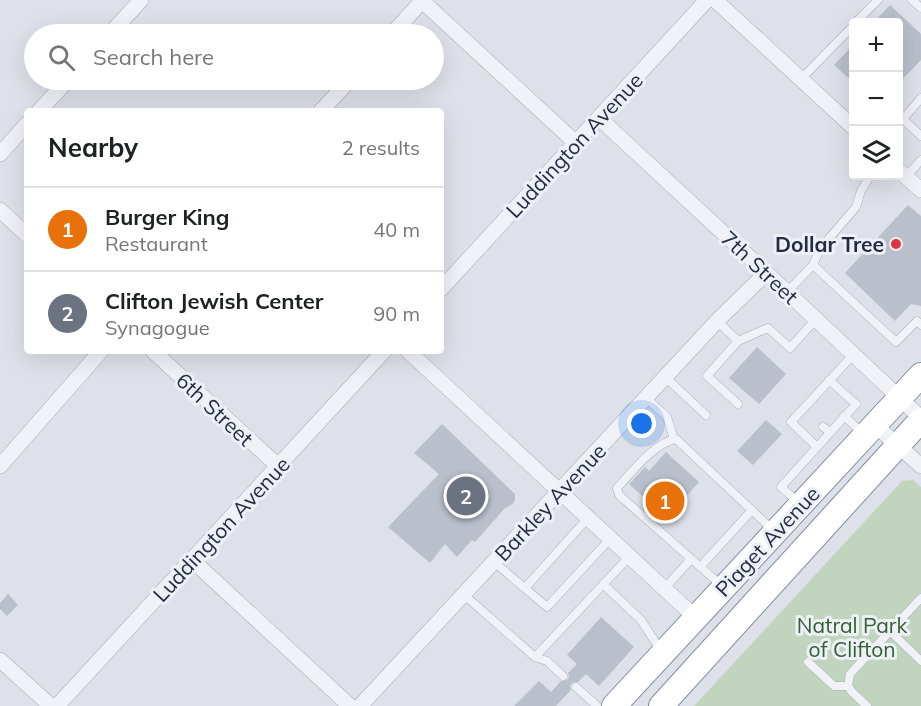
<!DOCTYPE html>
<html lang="en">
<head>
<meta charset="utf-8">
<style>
  body { margin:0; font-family:Mulish,sans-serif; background:#f2f2f2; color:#202124 }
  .controls { position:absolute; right:18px; top:18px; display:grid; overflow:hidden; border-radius:6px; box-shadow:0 6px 24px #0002 }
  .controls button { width:54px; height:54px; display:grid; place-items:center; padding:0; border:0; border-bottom:2px solid #e0e0e0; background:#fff; color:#202124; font:30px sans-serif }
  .you { position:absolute; left:642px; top:424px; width:21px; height:21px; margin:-15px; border:4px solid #fff; border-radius:50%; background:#1a73e8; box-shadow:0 0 0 9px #1a73e833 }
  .badge { display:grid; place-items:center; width:39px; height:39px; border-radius:50%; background:#2563eb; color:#fff; font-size:20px; font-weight:700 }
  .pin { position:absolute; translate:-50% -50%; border:3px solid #fff; box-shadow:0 2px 6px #0006 }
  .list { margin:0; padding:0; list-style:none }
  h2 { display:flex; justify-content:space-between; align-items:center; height:78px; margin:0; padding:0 24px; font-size:26px }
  h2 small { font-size:20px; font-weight:400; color:#757577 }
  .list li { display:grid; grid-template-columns:39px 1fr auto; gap:18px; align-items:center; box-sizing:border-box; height:84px; padding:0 24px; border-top:2px solid #e0e0e0 }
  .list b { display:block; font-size:22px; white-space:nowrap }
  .list p { margin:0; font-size:20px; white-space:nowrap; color:#757577 }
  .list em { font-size:20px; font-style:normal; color:#757577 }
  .icon { flex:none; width:33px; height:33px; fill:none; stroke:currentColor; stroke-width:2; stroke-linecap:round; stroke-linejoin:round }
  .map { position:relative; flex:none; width:921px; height:706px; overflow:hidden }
  .search { position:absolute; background:#fff; box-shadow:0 6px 24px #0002; left:24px; top:24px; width:420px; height:66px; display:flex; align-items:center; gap:15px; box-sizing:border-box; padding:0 21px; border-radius:33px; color:#757577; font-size:22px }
  .panel { position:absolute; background:#fff; box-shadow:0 6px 24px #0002; left:24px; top:108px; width:420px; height:246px; border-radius:6px }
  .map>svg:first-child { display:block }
  .green { fill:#c1d4be }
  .building { fill:#babfcc }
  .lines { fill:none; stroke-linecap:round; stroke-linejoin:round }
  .service-casing { stroke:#a6abb7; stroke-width:9 }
  .minor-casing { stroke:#a6abb7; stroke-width:16 }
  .trunk-casing { stroke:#838ca1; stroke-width:26 }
  .service { stroke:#f1f2f7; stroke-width:8 }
  .minor { stroke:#f1f2f7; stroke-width:15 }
  .trunk { stroke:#fff; stroke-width:24 }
  .poi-dot { fill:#dc353b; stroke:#edf0f6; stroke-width:2 }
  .labels { text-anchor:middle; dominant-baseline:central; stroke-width:6; stroke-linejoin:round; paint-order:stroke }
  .street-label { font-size:21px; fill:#252c41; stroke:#edf0f6 }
  .poi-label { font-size:21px; font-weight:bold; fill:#252c41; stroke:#edf0f6; text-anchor:end }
  .park-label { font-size:21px; fill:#355e31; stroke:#edf0f6 }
</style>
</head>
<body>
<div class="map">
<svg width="921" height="706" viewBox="0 0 921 706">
  <rect width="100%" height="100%" fill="#dee1e9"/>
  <!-- green -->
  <path class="green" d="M913 480 921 487V706H694L902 481Z"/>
  <!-- building -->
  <path class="building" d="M890 5 921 34V60L898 84V22H874Z
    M854 44V83L834 65Z
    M908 205 921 216V306L911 304 895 321 845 273Z
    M757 347 786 374 759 404 729 378Z
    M766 420 782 434 753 465 737 451Z
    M442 424 515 494V499L513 504 505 508 475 542 472 540 457 557 445 544 430 563 388 527 439 474 414 453Z
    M666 452 699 482 667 518 629 484 645 467 649 471Z
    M8 594 18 605 7 616 0 609V603Z
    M601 617 634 647 599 686 586 674 578 682 572 683 570 686 571 690 556 706H514L539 681 551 692 561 681 567 680 569 677 568 673 577 664 567 655Z"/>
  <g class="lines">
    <defs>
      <path id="service" d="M912 0 921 8
        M856 22 878 0
        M801 79 854 25
        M921 98 903 119 921 136
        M870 176 861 191 856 207 820 249 813 265 896 342 917 321 921 325
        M906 177 921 160
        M787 292 813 265
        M717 321 738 341 768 328 790 348 816 319
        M665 377 706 415
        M646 398 667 417 674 439
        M738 404 707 376 738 341
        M844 416 864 434
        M823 427 830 432
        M817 447 791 422 854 354
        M798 502 781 487 856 404 829 380
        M494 562 547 607 610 539
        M700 567 752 510
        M603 584 641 620 661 651
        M722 586 619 495 617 488C632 472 655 442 676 439L774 531
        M525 588 588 518
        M664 589 691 559
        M463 594 535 657 547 661 563 676
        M890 631 921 661
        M535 657 629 557
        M808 662 834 686H848
        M576 687 597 706
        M867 706 852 692 848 686 850 674 921 598"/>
      <path id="minor" d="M421 0 576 143
        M715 0 854 128
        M110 34 141 0
        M392 34 423 0
        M39 111 68 80
        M321 111 350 80
        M599 118 787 292 921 418
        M0 154 27 124
        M898 170 921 190
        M0 210 27 235
        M441 289 707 0
        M153 351 278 466
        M408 351 696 618
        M875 425 921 466
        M0 466 101 351
        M192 560 350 706
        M0 660 51 706
        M57 706 384 351
        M360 706 717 321 766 273"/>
      <path id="trunk" d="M614 706 921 375
        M661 706 921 420"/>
    </defs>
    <!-- service casing -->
    <use href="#service" class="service-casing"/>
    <!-- minor casing -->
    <use href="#minor" class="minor-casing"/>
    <!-- trunk casing -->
    <use href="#trunk" class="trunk-casing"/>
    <!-- service -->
    <use href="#service" class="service"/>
    <!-- minor -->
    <use href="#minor" class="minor"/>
    <!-- trunk -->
    <use href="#trunk" class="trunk"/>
  </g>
  <!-- markers -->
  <circle class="poi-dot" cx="896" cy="244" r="6"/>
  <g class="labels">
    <!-- street labels -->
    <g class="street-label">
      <text transform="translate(574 145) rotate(-47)">Luddington Avenue</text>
      <text transform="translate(760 267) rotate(43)">7th Street</text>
      <text transform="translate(215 409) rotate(43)">6th Street</text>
      <text transform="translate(550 502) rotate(-47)">Barkley Avenue</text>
      <text transform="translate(221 529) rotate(-47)">Luddington Avenue</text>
      <text transform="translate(767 541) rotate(-47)">Piaget Avenue</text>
    </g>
    <!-- poi labels -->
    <g class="poi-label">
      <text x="884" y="244">Dollar Tree</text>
    </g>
    <!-- park labels -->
    <g class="park-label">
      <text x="852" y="625">Natral Park<tspan x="852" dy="24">of Clifton</tspan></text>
    </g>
  </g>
</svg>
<div class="controls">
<button>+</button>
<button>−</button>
<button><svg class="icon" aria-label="layers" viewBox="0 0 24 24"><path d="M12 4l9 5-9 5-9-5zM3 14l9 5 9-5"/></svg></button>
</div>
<div class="you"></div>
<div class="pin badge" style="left:665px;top:501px;background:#e8710a">1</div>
<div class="pin badge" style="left:466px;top:496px;background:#6b7280">2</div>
<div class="search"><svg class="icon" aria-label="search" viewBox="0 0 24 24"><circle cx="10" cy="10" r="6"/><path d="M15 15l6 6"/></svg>Search here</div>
<section class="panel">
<h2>Nearby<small>2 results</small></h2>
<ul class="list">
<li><span class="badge" style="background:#e8710a">1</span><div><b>Burger King</b><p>Restaurant</p></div><em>40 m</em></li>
<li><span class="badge" style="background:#6b7280">2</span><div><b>Clifton Jewish Center</b><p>Synagogue</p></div><em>90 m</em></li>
</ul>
</section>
</div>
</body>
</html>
